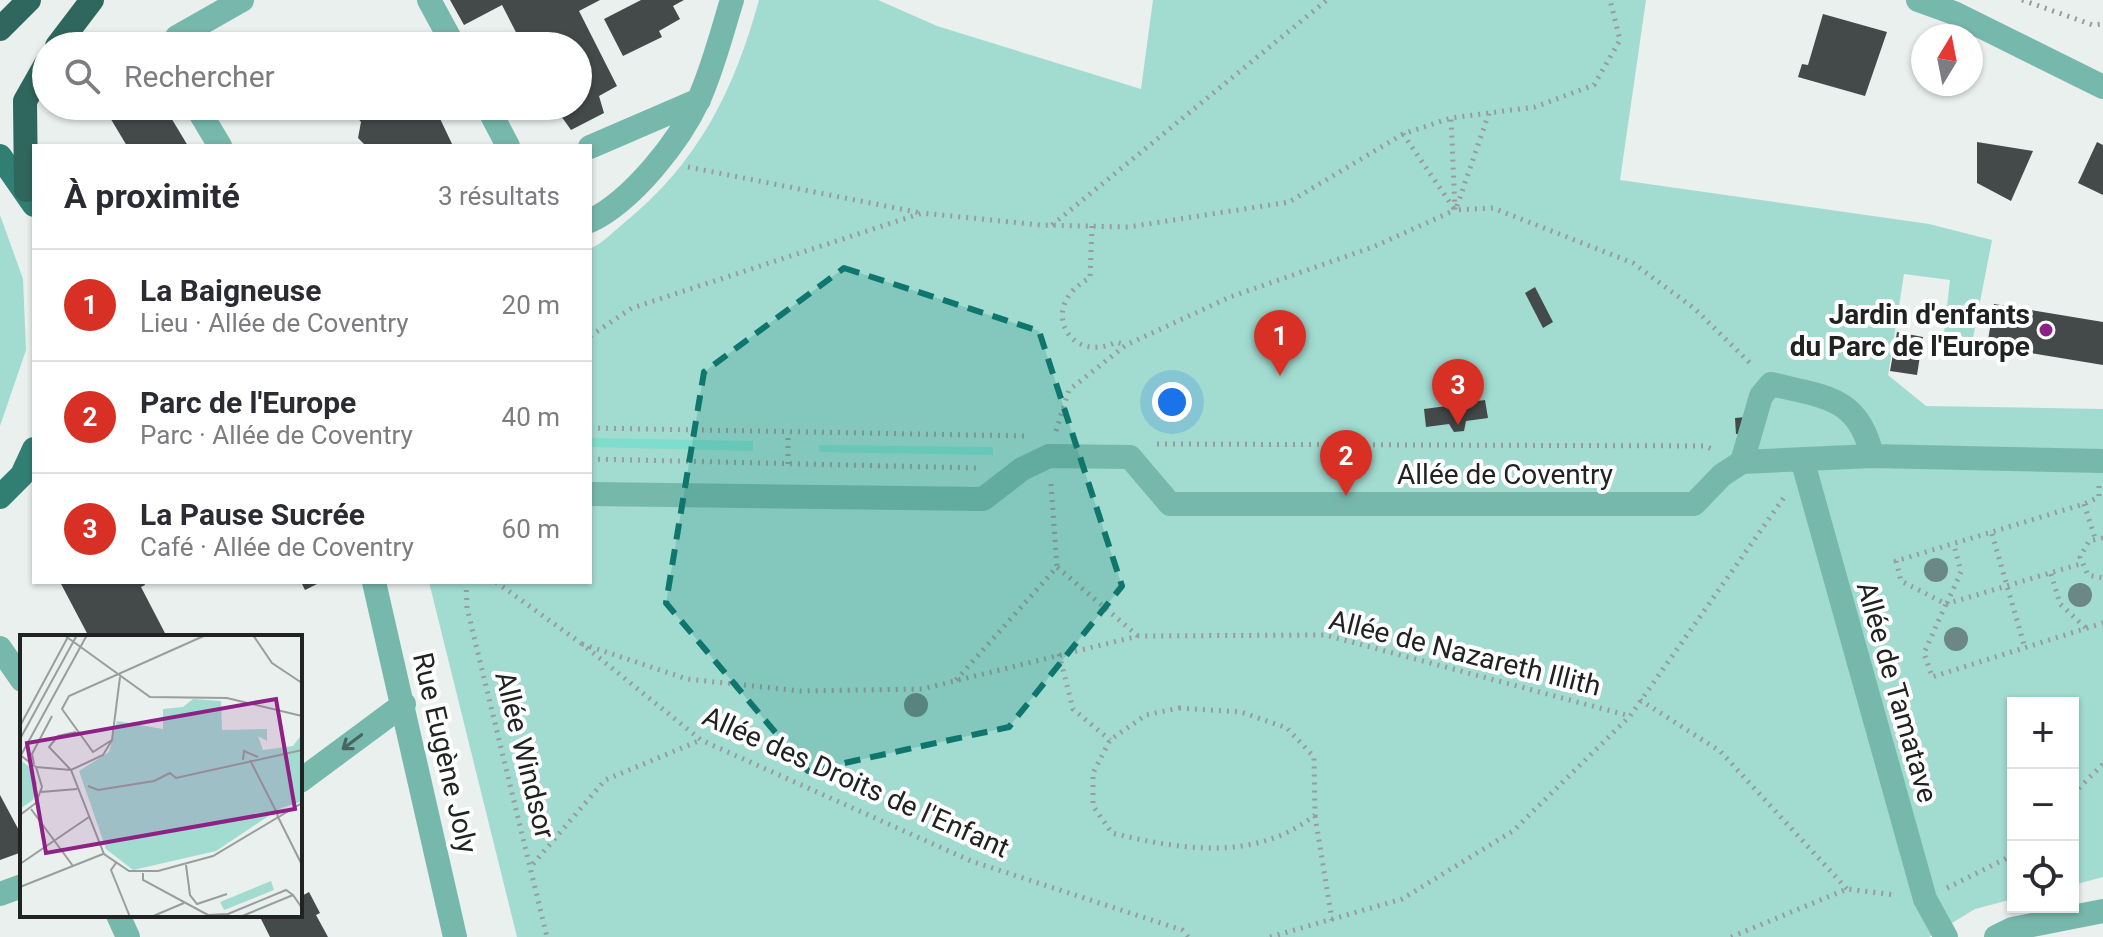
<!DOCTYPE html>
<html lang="fr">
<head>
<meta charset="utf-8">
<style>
  body { margin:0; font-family:Roboto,sans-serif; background:#f7f7f7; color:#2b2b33 }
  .controls { position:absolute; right:24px; bottom:24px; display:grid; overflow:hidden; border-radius:0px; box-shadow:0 2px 6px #0004 }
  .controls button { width:72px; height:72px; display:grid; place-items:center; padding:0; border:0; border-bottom:2px solid #e1e1e2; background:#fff; color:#2b2b33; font:40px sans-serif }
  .compass { position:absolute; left:1911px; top:24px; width:72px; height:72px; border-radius:50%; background:#fff; box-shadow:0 2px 6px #0004; rotate:10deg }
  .you { position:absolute; left:1172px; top:402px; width:28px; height:28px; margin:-20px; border:6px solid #fff; border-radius:50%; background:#1a73e8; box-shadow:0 0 0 12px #1a73e833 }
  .badge { display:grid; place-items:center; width:52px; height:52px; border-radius:50%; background:#d93025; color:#fff; font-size:26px; font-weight:700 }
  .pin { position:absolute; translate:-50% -66px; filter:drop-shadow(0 2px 4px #0008) }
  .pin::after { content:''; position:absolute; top:42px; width:28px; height:24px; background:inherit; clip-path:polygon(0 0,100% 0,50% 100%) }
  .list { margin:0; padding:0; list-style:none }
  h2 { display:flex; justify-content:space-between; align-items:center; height:104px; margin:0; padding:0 32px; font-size:34px }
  h2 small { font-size:26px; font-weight:400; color:#7c7c81 }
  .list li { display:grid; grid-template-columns:52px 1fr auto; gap:24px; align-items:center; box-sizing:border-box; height:112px; padding:0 32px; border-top:2px solid #e1e1e2 }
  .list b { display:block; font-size:30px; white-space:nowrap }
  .list p { margin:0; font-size:26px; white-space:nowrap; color:#7c7c81 }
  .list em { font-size:26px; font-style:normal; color:#7c7c81 }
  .icon { flex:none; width:44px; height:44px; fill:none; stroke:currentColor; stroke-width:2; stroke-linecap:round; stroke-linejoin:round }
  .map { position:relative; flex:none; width:2103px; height:937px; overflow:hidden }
  .search { position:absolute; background:#fff; box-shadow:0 2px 6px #0004; left:32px; top:32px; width:560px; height:88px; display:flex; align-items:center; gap:20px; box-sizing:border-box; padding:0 28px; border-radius:44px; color:#7c7c81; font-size:30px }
  .panel { position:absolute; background:#fff; box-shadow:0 2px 6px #0004; left:32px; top:144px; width:560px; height:440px; border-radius:0px }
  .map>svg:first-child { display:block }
  .green { fill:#a2dbd0 }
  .water { fill:#7eddcc }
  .building { fill:#444a49 }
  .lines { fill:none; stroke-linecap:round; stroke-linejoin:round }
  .path { stroke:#989d9c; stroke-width:5; stroke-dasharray:2 6; stroke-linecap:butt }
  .minor { stroke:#77b8ac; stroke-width:24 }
  .major { stroke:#317f73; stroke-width:24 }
  .highway { stroke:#2f675e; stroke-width:24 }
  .tree { fill:#6b8884 }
  .oneway { stroke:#486661 }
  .marked { fill:#0f766e; fill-opacity:0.2; stroke:#0f766e; stroke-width:6; stroke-dasharray:16 10; stroke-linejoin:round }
  .poi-dot { fill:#8d2185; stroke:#fff; stroke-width:3 }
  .labels { text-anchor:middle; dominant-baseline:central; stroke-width:8; stroke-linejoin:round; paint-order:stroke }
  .poi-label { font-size:28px; font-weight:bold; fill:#212323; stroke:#fff; text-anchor:end }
  .street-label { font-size:28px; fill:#212323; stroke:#fff }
  .inset-road { fill:none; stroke:#999e9d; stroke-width:2 }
  .view { fill:#8d2185; fill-opacity:0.15; stroke:#8d2185; stroke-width:4 }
  .inset-edge { fill:none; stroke:#212323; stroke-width:4 }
</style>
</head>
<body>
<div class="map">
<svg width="2103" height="937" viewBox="0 0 2103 937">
  <rect width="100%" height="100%" fill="#e9f0ee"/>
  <!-- green -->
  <path class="green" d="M759 0H878L937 26 1141 89 1153 0H1646L1620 180 1929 224 1992 240 1973 338 1944 334 1950 280 1904 274 1888 375 1926 406 2103 409V877L2073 885V703H2013V899L1975 909 1929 937H517L429 582H590V249C603 243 613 232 624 223 698 163 734 91 759 0Z
    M0 215 23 279 26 350 0 426Z"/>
  <!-- water -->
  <path class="water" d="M590 438 753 441V451L590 447Z
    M819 445 993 447V455L819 452Z"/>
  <!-- building -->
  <path class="building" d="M450 0H600L579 11 617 86 599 96 604 113 571 130 554 106H578V46H509L520 40 502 5 464 25Z
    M641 0H684L673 6 680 19 659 31 662 37 623 56 604 19Z
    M1823 14 1887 32 1865 96 1798 77 1802 64 1808 65Z
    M365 33 383 34 407 46H342L338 39Z
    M123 37 128 46H106Z
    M103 106H164L188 146H127Z
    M348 106H434L453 146H366L358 138 361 122Z
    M1977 142 2033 151 2011 201 1977 183Z
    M2097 142 2103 145V195L2078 183Z
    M1535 287 1553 322 1543 328 1525 293Z
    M1994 304 2103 322V365L1987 346Z
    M1897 332 1923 337 1917 375 1890 371Z
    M1462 397V403L1485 400 1488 418 1466 421 1464 431 1454 432 1449 424 1426 427 1424 409 1447 406 1445 400Z
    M1746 417V434H1736L1735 418Z
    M60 582H144L145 585 141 587 167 637H89Z
    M301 582H321L305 590Z
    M0 795 22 836V852L0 860Z
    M309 892 320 913 316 915 328 937H270L260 917 300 915V897Z"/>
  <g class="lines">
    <!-- path -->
    <path class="path" d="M2022 0 2093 25 2103 24
      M1403 134 1455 210 1493 208 1633 263 1695 309 1753 366
      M688 167 921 213
      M1457 206 1489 113
      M1052 225 1327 0
      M1092 226 1090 278C1036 306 1070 365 1116 342L1126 345
      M590 336 632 308 922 213 1040 225 1128 227 1289 202 1403 134 1451 118 1535 107 1594 85 1620 40 1610 0
      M1944 344 1971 348
      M590 428 1027 436
      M1056 431 1069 390 1126 345 1230 297 1373 247 1455 210 1451 118
      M1157 444 1705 446 1714 450
      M590 459 977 468
      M788 464V433
      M1051 484 1057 567
      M2099 486V497L2084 504 1896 561 1901 581 1946 604 1924 653 1932 677 2103 623
      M2084 504 2095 538
      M1992 534 2025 648
      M2103 538 2089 541 2080 557 2088 575 2103 578
      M2051 574 2060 604 2086 628
      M466 582 467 608 547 937
      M496 582 582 644 701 740 971 861 1182 930 1188 937
      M1947 603 1961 572 1954 545
      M1946 604 2080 564
      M582 644 687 679 800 691 922 689 1138 636 1325 635 1630 716
      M1059 654 1073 709 1110 740
      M956 680 1057 567 1138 636
      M1640 700 1720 751 1847 889
      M1179 708 1241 712 1287 728 1314 757 1315 815C1255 862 1182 850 1112 833L1093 806V773L1110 740 1146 715Z
      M2073 794 2103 764
      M1315 816 1332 920
      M533 864 605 780 701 740
      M1947 888 2013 855
      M1270 937 1402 899 1513 831 1630 716 1785 496
      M1731 937 1847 889 1896 895"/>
    <!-- minor -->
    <path class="minor" d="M429 0 454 46
      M1918 0 1954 13 2103 87
      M175 46 177 37 242 0
      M196 106 220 146
      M487 106 508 146
      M590 147 699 100
      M590 221C632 201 679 142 699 99 713 68 722 32 732 0
      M1802 459 1925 899 1946 937
      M1742 462 1761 396 1771 384C1824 397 1859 396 1872 456
      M590 494 983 499 1022 469 1049 456 1130 457 1170 504H1694L1722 475 1742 462 1872 456 2103 461
      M374 582 455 937
      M0 648 22 680
      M300 781 404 704
      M0 894 22 886
      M118 915 128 937
      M1996 937 2012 929 2103 911"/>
    <!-- major -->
    <path class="major" d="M0 156 34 205
      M0 497 22 475 34 449"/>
    <!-- highway -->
    <path class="highway" d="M0 29 29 0
      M57 46 92 0
      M26 190 25 101 46 64"/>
  </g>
  <!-- trees -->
  <g class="tree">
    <circle cx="1936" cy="570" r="12"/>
    <circle cx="2080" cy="595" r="12"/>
    <circle cx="1956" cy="639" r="12"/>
    <circle cx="916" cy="705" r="12"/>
  </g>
  <!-- one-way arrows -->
  <defs><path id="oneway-shaft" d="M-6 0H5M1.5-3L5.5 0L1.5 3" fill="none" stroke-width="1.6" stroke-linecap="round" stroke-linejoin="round" transform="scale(2)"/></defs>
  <use class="oneway" href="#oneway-shaft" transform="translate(352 742) rotate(143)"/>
  <!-- marked area -->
  <path class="marked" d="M844 268 1039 331 1122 586 1009 727 808 771 666 603 704 372Z"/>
  <!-- markers -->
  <circle class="poi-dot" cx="2046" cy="330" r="8"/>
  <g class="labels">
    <!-- poi labels -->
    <g class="poi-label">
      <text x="2030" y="314">Jardin d'enfants<tspan x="2030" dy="32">du Parc de l'Europe</tspan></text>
    </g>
    <!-- street labels -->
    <g class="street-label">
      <text x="1505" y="474">Allée de Coventry</text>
      <text transform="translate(1465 653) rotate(14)">Allée de Nazareth Illith</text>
      <text transform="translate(1897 692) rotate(74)">Allée de Tamatave</text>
      <text transform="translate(445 753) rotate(77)">Rue Eugène Joly</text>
      <text transform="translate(525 755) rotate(76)">Allée Windsor</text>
      <text transform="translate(856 782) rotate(24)">Allée des Droits de l'Enfant</text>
    </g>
  </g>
  <!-- overview -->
  <g transform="translate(20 635)">
    <rect width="282" height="282" fill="#e9f0ee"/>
    <path d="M173 64 201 66 202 95 247 94V106L238 101 243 115 273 111 282 99V166L259 174 196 216 113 235 86 214 59 136 89 117 97 86 143 94V74L163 72ZM0 125 11 133 17 148 13 165 0 174ZM251 246 254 255 204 275 200 267Z" fill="#a2dbd0"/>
    <path class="inset-road" d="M44 0 130 62 207 63 282 81M233 0 252 28 282 48M0 91 49 0M56 97 38 101 29 112 51 135 84 219 109 236H138L193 221 282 168M0 104 57 0M92 105 73 117 42 74 49 61 186 0M0 120 16 132 22 152 16 168 0 180M0 122 67 0M223 125 224 116 238 122M230 125 258 180M14 129 12 119 32 81M16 132 51 135 83 120 92 105 100 42M68 151 78 155 134 146 150 138 156 143 282 115M21 157 57 154M11 174 53 231M257 180 282 230M96 228 91 235 110 282M0 229 69 182M166 230 170 260 177 269 207 259M123 238V245L188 280M0 252 83 219M188 280 208 279 266 255 273 260M131 282 164 268M220 282 273 260 282 273"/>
    <path class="view" d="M256 64 275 174 26 218 7 108Z"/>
    <rect width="282" height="282" class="inset-edge"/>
  </g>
</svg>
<div class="controls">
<button>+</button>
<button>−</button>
<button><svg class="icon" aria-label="locate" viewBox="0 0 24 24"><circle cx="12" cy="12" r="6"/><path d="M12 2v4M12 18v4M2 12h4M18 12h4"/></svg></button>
</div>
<svg class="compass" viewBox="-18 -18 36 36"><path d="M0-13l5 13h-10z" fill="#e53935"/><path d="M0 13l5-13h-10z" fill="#7c7c81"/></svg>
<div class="you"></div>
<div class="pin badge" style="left:1280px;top:376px">1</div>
<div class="pin badge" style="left:1346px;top:496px">2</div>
<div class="pin badge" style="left:1458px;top:425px">3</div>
<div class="search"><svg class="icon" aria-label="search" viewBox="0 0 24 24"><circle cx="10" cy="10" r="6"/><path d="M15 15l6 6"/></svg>Rechercher</div>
<section class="panel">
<h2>À proximité<small>3 résultats</small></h2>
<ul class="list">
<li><span class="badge">1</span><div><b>La Baigneuse</b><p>Lieu · Allée de Coventry</p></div><em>20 m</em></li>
<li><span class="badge">2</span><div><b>Parc de l'Europe</b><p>Parc · Allée de Coventry</p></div><em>40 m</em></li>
<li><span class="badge">3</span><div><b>La Pause Sucrée</b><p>Café · Allée de Coventry</p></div><em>60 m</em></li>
</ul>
</section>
</div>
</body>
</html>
